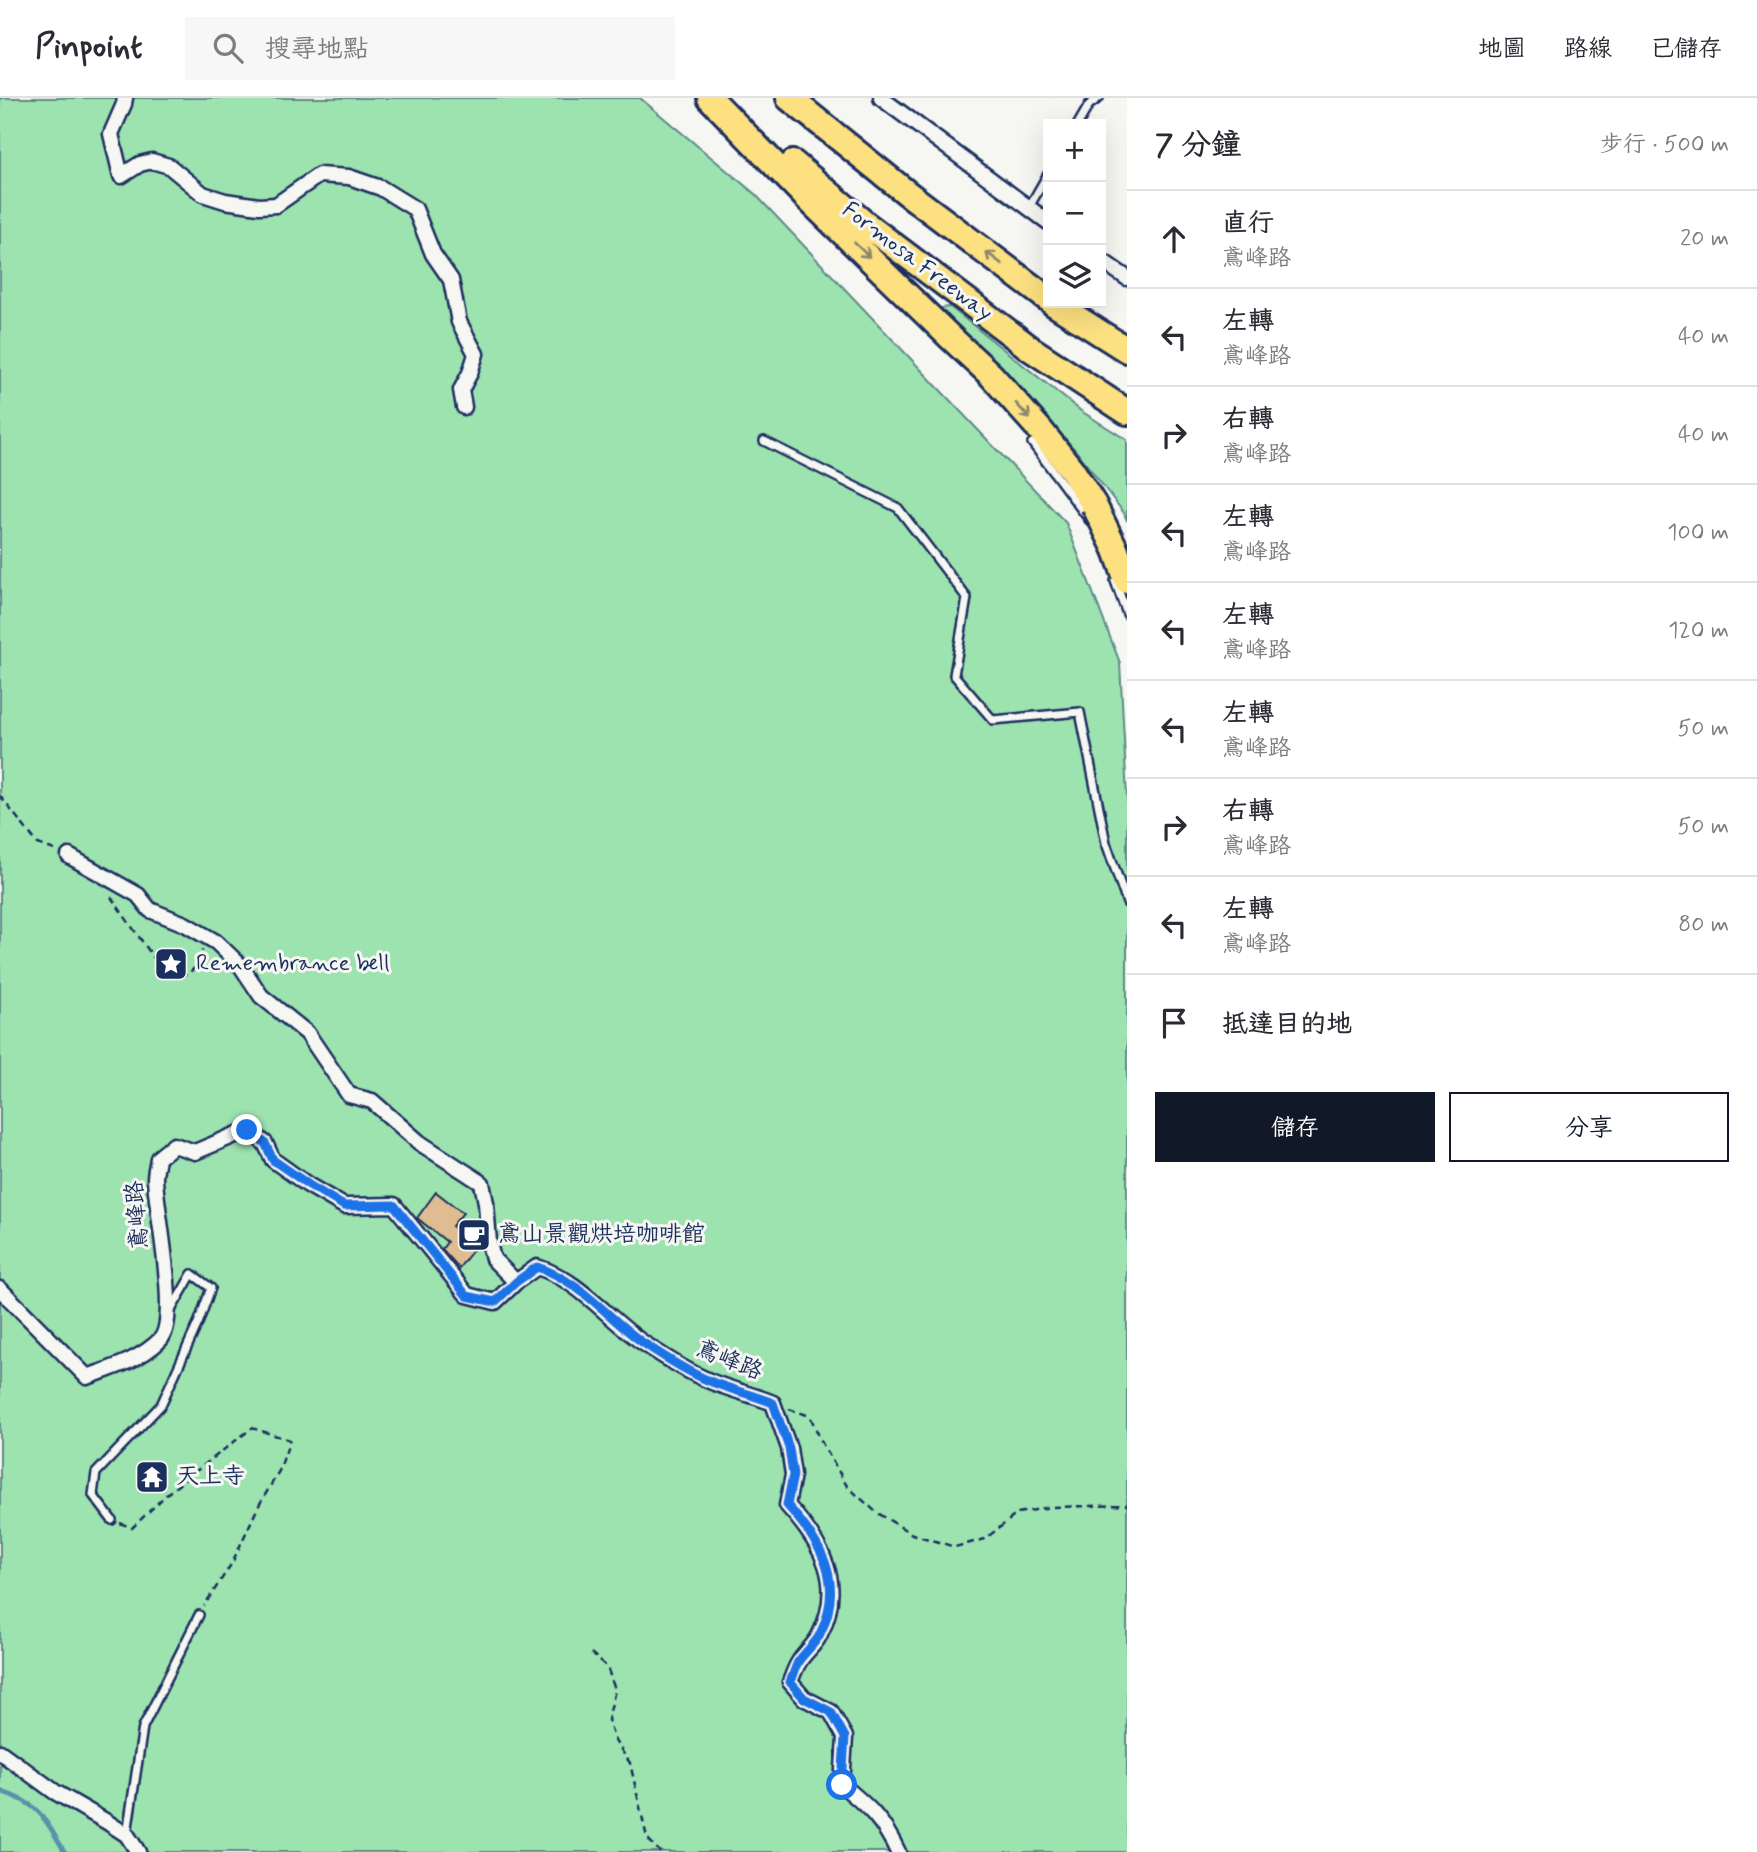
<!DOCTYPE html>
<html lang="zh-TW">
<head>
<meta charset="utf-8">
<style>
  body { margin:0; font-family:Mynerve,"LXGW WenKai TC",sans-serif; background:#f7f7f7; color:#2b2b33 }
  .controls { position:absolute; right:21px; top:21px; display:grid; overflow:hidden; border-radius:0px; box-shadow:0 7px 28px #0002 }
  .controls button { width:63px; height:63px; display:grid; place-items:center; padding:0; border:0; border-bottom:2px solid #e1e1e2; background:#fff; color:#2b2b33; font:35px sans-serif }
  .stop { position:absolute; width:21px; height:21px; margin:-16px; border:5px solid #1a73e8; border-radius:50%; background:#fff }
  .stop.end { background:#1a73e8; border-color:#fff; box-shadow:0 2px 7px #0008 }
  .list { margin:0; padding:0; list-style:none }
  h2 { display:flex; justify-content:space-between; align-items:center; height:91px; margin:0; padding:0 28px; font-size:30px }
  h2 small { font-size:23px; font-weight:400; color:#7c7c81 }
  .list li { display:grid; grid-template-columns:46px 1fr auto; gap:21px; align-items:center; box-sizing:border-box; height:98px; padding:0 28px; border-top:2px solid #e1e1e2 }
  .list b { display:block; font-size:26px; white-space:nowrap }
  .list p { margin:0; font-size:23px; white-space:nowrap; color:#7c7c81 }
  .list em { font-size:23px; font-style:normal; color:#7c7c81 }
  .actions { display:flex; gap:14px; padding:21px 28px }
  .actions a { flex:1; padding:16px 0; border:2px solid #111827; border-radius:0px; text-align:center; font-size:24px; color:#111827 }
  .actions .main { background:#111827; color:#fff }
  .icon { flex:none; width:38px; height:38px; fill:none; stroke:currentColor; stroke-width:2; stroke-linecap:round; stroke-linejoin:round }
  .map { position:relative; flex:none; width:1127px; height:1754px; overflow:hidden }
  header { display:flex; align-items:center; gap:42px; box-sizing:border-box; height:98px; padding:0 35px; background:#fff; border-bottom:2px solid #e1e1e2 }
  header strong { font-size:33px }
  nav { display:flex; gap:38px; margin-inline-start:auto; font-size:24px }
  .search { width:490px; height:63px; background:#f7f7f7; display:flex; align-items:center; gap:18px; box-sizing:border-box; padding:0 24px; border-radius:0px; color:#7c7c81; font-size:26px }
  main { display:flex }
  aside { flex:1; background:#fff }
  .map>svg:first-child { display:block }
  .green { fill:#9de3b0; stroke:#5c8987; stroke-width:2 }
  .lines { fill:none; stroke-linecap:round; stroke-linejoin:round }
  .stream { stroke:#5993a8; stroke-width:4.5 }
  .building { fill:#dfbc91; stroke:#1b2f5e; stroke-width:2 }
  .service-casing { stroke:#1b2f5e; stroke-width:12 }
  .minor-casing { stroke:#1b2f5e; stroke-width:19 }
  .motorway-casing { stroke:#1b2f5e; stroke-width:30 }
  .path { stroke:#1b2f5e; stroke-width:2.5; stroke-dasharray:7 5; stroke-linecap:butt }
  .service { stroke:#f6f6f2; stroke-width:7 }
  .minor { stroke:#f6f6f2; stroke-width:14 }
  .motorway { stroke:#fde080; stroke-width:24 }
  .motorway-bridge-casing { stroke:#1b2f5e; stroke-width:30; stroke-linecap:butt }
  .motorway-bridge { stroke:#fde080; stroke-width:24 }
  .oneway { stroke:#8c886f }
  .route { stroke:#1a73e8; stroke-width:9 }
  .labels { text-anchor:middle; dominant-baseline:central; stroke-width:6; stroke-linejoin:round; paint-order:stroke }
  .street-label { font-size:23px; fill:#1b2f5e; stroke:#f6f6f2 }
  .poi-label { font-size:23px; fill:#1b2f5e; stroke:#f6f6f2; text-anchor:start }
</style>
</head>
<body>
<header>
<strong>Pinpoint</strong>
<div class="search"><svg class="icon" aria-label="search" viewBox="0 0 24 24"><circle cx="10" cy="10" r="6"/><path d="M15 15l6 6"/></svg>搜尋地點</div>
<nav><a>地圖</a><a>路線</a><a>已儲存</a></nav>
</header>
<main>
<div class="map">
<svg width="1127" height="1754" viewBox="0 0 1127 1754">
  <rect width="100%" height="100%" fill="#f6f6f2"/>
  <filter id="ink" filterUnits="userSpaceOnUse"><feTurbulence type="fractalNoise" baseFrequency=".0143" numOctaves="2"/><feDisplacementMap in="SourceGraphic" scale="14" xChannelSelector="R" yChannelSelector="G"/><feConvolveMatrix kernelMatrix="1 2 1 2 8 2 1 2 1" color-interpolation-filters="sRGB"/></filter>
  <g filter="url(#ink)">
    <!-- green -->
    <path class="green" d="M0 0H640L755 96 1066 425 1120 565 1127 699V1754H0Z
      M950 209 1081 313 1127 342V423L1124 415 1076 353 1022 292 932 211Z"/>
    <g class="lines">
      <!-- stream -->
      <path class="stream" d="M0 1693C42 1707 43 1719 65 1754"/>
    </g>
    <!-- building -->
    <path class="building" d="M436 1094 463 1115 452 1128 476 1148 459 1170 442 1151 447 1144 417 1120Z"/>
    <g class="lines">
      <defs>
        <path id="service" d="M1078 26 1089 7 1099 0
          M1029 109 1048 76
          M764 343 898 410 967 500 954 577 993 622 1080 614 1106 745 1127 805
          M1032 345 1090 423
          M1115 483 1127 516
          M112 1422 93 1397 96 1375 161 1307 199 1223 211 1190 192 1176 170 1214
          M127 1736 143 1629 199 1517"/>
        <path id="minor" d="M125 0 124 6 111 36 121 78 140 66 152 63 169 68 203 96 225 103 259 108 276 107 319 77 349 79 381 90 415 111 433 156 451 182 459 224 476 256 470 275 461 292 464 309
          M881 0 1048 124
          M1101 162 1127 180
          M69 758 138 797 150 812 185 826 216 844 241 868 261 898 307 935 349 997 372 1003 420 1045 482 1085 486 1105 489 1145 493 1161 516 1184 537 1169C579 1182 606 1219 642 1244 664 1259 687 1274 712 1284 732 1292 753 1297 773 1305L789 1350 793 1377 787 1407C822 1446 846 1486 819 1538 814 1548 804 1555 799 1564 795 1570 793 1577 790 1584L804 1600 831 1614 845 1639 842 1687C869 1709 883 1722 898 1754
          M0 1191 87 1279C112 1270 140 1262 160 1242 180 1221 156 1113 155 1081 155 1074 157 1067 158 1060L174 1047 195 1054 247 1032 265 1045 273 1062 308 1087 344 1108 394 1107 467 1197 495 1204 516 1184
          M0 1654 55 1694 107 1724 127 1737 138 1754"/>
        <path id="motorway" d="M710 0 806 99 950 239 991 277 1041 333 1072 372 1094 407
          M789 0 907 95 1048 201
          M793 65 864 125 1031 251 1127 314
          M1053 205 1127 252
          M1116 452 1127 483"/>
      </defs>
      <!-- service casing -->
      <use href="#service" class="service-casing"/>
      <!-- minor casing -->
      <use href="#minor" class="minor-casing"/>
      <!-- motorway casing -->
      <use href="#motorway" class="motorway-casing"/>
      <!-- path -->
      <path class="path" d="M0 698 38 746 57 753
        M111 799 163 873C165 875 171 878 174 878 190 879 203 865 202 851
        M789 1311 810 1318 823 1347 847 1388 876 1414 912 1436 955 1449 985 1441 1018 1415 1051 1409 1127 1407
        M120 1425 132 1430 169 1394 252 1330 290 1342 279 1373 258 1409 232 1465 204 1508
        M591 1555 607 1569 615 1592 608 1622 615 1643 630 1665 647 1740 660 1754"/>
      <!-- service -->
      <use href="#service" class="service"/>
      <!-- minor -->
      <use href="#minor" class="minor"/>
      <!-- motorway -->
      <use href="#motorway" class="motorway"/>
      <defs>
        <path id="motorway-bridge" d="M1094 407 1116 452"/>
      </defs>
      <!-- motorway-bridge casing -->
      <use href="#motorway-bridge" class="motorway-bridge-casing"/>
      <!-- motorway-bridge -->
      <use href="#motorway-bridge" class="motorway-bridge"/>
    </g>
    <!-- one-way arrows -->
    <defs><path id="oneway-shaft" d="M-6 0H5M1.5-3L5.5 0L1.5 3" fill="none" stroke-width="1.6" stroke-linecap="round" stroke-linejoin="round" transform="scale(1.75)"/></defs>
    <g class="oneway">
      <use href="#oneway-shaft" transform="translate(862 152) rotate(44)"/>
      <use href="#oneway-shaft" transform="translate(994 160) rotate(-143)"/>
      <use href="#oneway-shaft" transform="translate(1023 313) rotate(48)"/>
    </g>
  </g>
  <g class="lines" filter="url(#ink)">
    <!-- route -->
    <path class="route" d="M247 1032 265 1045 273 1062 309 1087 344 1108 394 1107 467 1198 495 1204 516 1184 537 1169C579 1182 607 1219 642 1244 664 1259 687 1274 712 1284 732 1292 753 1297 773 1305L789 1350 793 1377 787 1407C822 1446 846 1486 819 1538 813 1548 804 1555 798 1564 795 1570 793 1577 790 1584L804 1600 831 1614 845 1639 842 1687"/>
  </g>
  <!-- icons -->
  <defs>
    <symbol id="sight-square" viewBox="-11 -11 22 22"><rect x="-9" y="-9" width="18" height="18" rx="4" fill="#1b2f5e" stroke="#f6f6f2"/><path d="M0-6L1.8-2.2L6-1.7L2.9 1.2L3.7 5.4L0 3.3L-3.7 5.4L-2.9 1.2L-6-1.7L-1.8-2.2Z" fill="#fff"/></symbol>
    <symbol id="cafe-square" viewBox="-11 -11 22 22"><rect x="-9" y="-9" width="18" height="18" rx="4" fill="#1b2f5e" stroke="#f6f6f2"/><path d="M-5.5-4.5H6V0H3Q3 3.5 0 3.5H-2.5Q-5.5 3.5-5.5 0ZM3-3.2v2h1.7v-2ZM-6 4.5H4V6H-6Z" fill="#fff"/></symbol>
    <symbol id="temple-square" viewBox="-11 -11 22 22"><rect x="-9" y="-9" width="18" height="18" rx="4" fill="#1b2f5e" stroke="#f6f6f2"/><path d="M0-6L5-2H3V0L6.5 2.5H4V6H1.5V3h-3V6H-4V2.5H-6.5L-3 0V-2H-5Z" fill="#fff"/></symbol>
  </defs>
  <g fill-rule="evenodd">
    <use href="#sight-square" x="152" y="847" width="38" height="38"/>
    <use href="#cafe-square" x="455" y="1118" width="38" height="38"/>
    <use href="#temple-square" x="133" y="1360" width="38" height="38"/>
  </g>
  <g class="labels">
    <!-- street labels -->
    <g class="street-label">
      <text transform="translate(917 164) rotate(37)">Formosa Freeway</text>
      <text transform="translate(138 1117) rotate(-95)">鳶峰路</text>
      <text transform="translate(729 1263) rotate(22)">鳶峰路</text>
    </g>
    <!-- poi labels -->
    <g class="poi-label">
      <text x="196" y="866">Remembrance bell</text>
      <text x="498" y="1137">鳶山景觀烘培咖啡館</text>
      <text x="176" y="1379">天上寺</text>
    </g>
  </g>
</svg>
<div class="controls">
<button>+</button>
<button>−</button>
<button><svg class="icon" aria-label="layers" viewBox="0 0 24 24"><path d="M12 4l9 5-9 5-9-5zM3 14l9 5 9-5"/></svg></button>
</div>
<div class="stop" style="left:842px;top:1687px"></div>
<div class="stop end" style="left:247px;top:1032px"></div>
</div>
<aside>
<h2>7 分鐘<small>步行 · 500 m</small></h2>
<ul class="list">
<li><svg class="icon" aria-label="ahead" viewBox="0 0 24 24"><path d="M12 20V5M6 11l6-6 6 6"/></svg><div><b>直行</b><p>鳶峰路</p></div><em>20 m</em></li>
<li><svg class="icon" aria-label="left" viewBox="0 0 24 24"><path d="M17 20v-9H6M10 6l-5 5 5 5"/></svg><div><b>左轉</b><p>鳶峰路</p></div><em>40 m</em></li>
<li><svg class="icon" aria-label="right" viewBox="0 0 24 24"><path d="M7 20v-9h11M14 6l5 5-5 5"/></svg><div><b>右轉</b><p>鳶峰路</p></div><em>40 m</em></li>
<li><svg class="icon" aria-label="left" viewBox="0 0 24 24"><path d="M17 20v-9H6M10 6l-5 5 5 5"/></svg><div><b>左轉</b><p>鳶峰路</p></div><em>100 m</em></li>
<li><svg class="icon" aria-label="left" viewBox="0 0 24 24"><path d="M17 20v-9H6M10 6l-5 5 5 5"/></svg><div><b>左轉</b><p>鳶峰路</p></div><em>120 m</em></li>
<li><svg class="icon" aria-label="left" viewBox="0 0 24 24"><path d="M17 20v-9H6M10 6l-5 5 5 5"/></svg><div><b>左轉</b><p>鳶峰路</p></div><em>50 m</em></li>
<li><svg class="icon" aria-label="right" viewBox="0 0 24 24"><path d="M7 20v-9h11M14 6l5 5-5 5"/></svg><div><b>右轉</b><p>鳶峰路</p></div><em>50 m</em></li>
<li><svg class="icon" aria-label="left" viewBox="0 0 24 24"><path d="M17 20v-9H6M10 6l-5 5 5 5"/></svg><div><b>左轉</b><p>鳶峰路</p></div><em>80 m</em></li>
<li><svg class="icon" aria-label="arrive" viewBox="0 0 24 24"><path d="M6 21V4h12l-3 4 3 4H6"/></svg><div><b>抵達目的地</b></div></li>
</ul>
<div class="actions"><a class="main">儲存</a><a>分享</a></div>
</aside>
</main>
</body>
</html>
